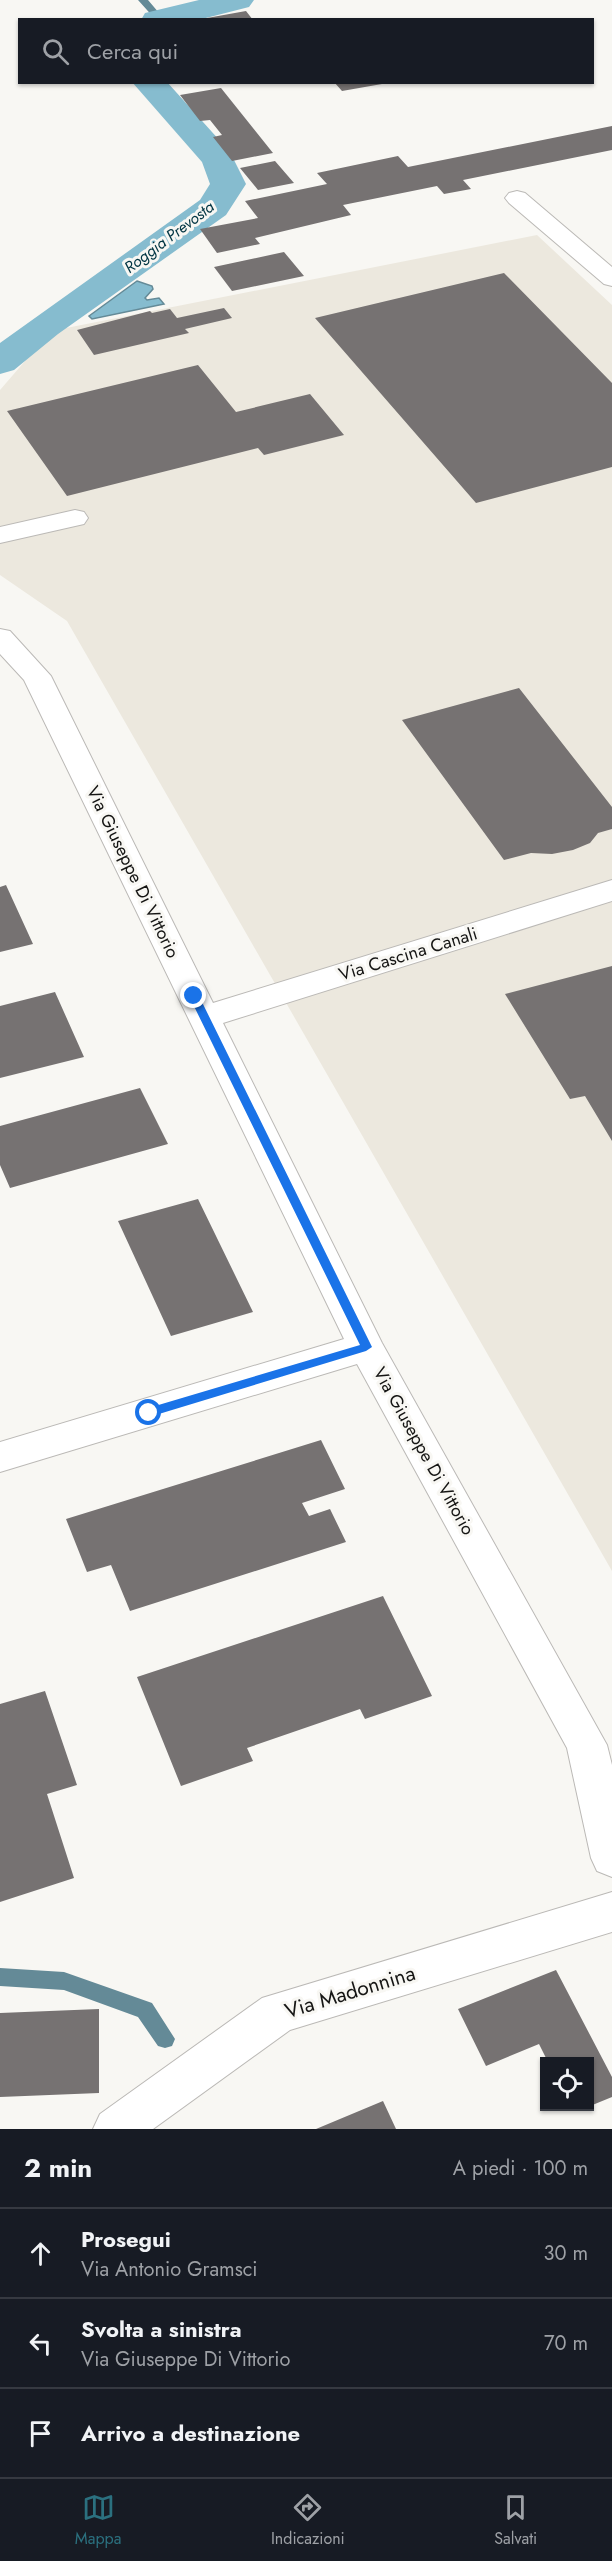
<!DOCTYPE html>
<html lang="it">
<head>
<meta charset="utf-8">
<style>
  body { margin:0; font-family:Jost,sans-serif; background:#242831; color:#f1f3f6 }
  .controls { position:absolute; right:18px; bottom:18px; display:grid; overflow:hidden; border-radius:0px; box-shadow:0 2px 4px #0004 }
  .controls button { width:54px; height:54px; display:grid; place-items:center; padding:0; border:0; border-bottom:2px solid #363941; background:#171b24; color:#f1f3f6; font:30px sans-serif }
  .stop { position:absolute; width:18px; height:18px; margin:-14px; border:4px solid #1a73e8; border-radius:50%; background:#fff }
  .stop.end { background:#1a73e8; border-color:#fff; box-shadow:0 2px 6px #0008 }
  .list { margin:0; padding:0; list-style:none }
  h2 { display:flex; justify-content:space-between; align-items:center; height:78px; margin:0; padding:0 24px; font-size:26px }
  h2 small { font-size:20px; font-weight:400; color:#9ea1a6 }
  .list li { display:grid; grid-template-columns:39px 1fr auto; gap:18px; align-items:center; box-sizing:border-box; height:90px; padding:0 24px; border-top:2px solid #363941 }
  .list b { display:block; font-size:22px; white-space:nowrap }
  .list p { margin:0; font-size:20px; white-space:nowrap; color:#9ea1a6 }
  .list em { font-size:20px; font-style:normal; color:#9ea1a6 }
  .icon { flex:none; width:33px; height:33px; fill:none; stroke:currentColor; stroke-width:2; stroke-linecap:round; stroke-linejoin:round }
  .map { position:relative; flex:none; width:612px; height:2129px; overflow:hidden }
  .search { position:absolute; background:#171b24; box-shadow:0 2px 4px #0004; left:18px; right:18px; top:18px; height:66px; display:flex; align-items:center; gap:15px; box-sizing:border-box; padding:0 21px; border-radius:0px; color:#9ea1a6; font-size:22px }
  .sheet { height:348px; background:#171b24 }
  nav { display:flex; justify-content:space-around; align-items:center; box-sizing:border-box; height:84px; border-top:2px solid #363941; background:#171b24; font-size:16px; color:#9ea1a6 }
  nav a { display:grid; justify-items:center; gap:3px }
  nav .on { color:#2b707f }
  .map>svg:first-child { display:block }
  .built { fill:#ece8de }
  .water { fill:#86bccf; stroke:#648a97; stroke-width:1.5 }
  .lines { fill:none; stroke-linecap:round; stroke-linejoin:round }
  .stream { fill:#648a97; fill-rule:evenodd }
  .canal { fill:#86bccf; fill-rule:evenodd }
  .building { fill:#767272 }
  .minor-casing { stroke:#bbb9b6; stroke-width:2 }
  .minor { fill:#fff; fill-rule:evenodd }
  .route { fill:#1a73e8 }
  .labels { text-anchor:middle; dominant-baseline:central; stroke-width:6; stroke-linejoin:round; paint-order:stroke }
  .far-water-label { font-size:16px; font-style:italic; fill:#013543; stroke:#f8f7f3 }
  .street-label { font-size:18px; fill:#151514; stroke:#f8f7f3 }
  .near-street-label { font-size:21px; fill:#151514; stroke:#f8f7f3 }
</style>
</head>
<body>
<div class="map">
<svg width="612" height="2129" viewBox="0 0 612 2129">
  <rect width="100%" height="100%" fill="#f8f7f3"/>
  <!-- built -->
  <path class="built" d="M537 235 612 305V1571L67 621 0 575V390L51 331Z"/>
  <!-- water -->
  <path class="water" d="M137 281 152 286 153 289 145 298 147 300 159 298 164 304 92 319 89 316Z"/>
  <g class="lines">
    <!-- stream -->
    <path class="stream" d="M138 0H148L165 20H156Z
      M0 1968 64 1972 152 2003 175 2039 172 2046 165 2048 158 2046 138 2017 64 1990 0 1986Z"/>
    <!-- canal -->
    <path class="canal" d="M199 0H254L249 7 198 20H141L145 13Z
      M132 82H167L230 152 246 184 226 215 58 334 14 370 0 374V343L200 200 210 184 202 162Z"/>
  </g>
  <!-- building -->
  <path class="building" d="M246 11 253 20H207V18Z
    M334 82H382V84L342 91Z
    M221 88 273 153 232 161 213 137 222 135 210 120 200 121 180 95Z
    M612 126V150L463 180 471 189 444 194 437 186 343 205 351 215 255 238 260 244 217 253 200 229 258 218 245 201 327 184 317 173 398 156 408 167Z
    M275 161 294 183 258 190 240 168Z
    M284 252 304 276 232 291 214 267Z
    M504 273 612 383V467L476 503 315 318Z
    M224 308 232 318 185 329 189 333 94 355 77 330 150 311 152 313 170 309 177 318Z
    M198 365 236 412 310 394 344 435 264 455 258 448 67 496 7 411Z
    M519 688 612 807V829L598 833 590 843 573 850 552 854 531 853 504 860 402 720Z
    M6 885 33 944 0 952V887Z
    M612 966V1141L585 1096 570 1099 505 994Z
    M55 992 84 1057 0 1078V1006Z
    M140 1088 168 1144 10 1188 0 1165V1126Z
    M198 1199 253 1312 171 1336 118 1221Z
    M321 1440 345 1489 302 1503 309 1516 330 1509 346 1542 130 1611 111 1565 87 1572 66 1519Z
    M383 1596 432 1696 365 1719 360 1709 247 1748 253 1761 181 1786 137 1677Z
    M45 1691 77 1785 47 1794 74 1878 0 1902V1704Z
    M556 1970 612 2077V2097L590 2106V2062H548L539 2044 486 2066 458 2009Z
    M99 2009V2093L0 2097V2013Z
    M383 2101 396 2129H316Z"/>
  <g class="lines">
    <defs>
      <path id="minor" d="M517 191 525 193 612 267V286L604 284 509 203 505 198 509 193Z
        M75 510 84 512 88 518 84 524 0 543V527Z
        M0 629 10 631 51 676 213 1003 612 880V901L223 1023 382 1343 607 1745 612 1765V1877L597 1871 591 1858 567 1748 357 1364 0 1472V1442L344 1339 24 680 0 654Z
        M612 1892V1932L290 2030 153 2129H93L100 2114 262 1998Z"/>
    </defs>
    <!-- minor casing -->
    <use href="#minor" class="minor-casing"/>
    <!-- minor -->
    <use href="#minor" class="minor"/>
  </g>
  <!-- route -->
  <path class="route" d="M191 994 199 996 372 1347 366 1351 149 1417 143 1413 145 1409 360 1345 189 996Z"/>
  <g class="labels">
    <!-- far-water labels -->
    <g class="far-water-label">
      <text transform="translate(169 237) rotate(-37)">Roggia Prevosta</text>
    </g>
    <!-- street labels -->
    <g class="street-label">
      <text transform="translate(133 872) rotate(64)">Via Giuseppe Di Vittorio</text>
      <text transform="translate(408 954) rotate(-17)">Via Cascina Canali</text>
      <text transform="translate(424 1451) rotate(61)">Via Giuseppe Di Vittorio</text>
    </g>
    <!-- near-street labels -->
    <g class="near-street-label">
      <text transform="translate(350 1992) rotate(-17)">Via Madonnina</text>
    </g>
  </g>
</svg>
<div class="controls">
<button><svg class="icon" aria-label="locate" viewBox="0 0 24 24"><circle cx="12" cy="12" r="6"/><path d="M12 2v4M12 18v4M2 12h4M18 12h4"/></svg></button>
</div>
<div class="stop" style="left:149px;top:1413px"></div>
<div class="stop end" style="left:194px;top:996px"></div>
<div class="search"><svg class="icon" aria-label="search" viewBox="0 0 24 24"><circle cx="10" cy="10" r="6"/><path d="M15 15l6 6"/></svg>Cerca qui</div>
</div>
<section class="sheet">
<h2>2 min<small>A piedi · 100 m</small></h2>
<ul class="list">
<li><svg class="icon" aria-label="ahead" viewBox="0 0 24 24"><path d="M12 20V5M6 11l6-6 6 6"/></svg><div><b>Prosegui</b><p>Via Antonio Gramsci</p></div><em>30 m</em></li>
<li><svg class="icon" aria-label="left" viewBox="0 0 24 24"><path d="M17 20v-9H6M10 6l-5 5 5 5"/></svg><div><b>Svolta a sinistra</b><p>Via Giuseppe Di Vittorio</p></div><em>70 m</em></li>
<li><svg class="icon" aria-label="arrive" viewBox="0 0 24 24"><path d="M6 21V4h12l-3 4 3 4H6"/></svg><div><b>Arrivo a destinazione</b></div></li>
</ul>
</section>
<nav>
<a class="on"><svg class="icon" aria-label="map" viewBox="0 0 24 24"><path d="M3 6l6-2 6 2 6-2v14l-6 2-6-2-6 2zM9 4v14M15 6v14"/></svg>Mappa</a>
<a><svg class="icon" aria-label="directions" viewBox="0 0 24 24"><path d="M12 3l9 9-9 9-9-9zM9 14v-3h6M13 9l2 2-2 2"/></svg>Indicazioni</a>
<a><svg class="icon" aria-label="saved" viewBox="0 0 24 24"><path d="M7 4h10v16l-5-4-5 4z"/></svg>Salvati</a>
</nav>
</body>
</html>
